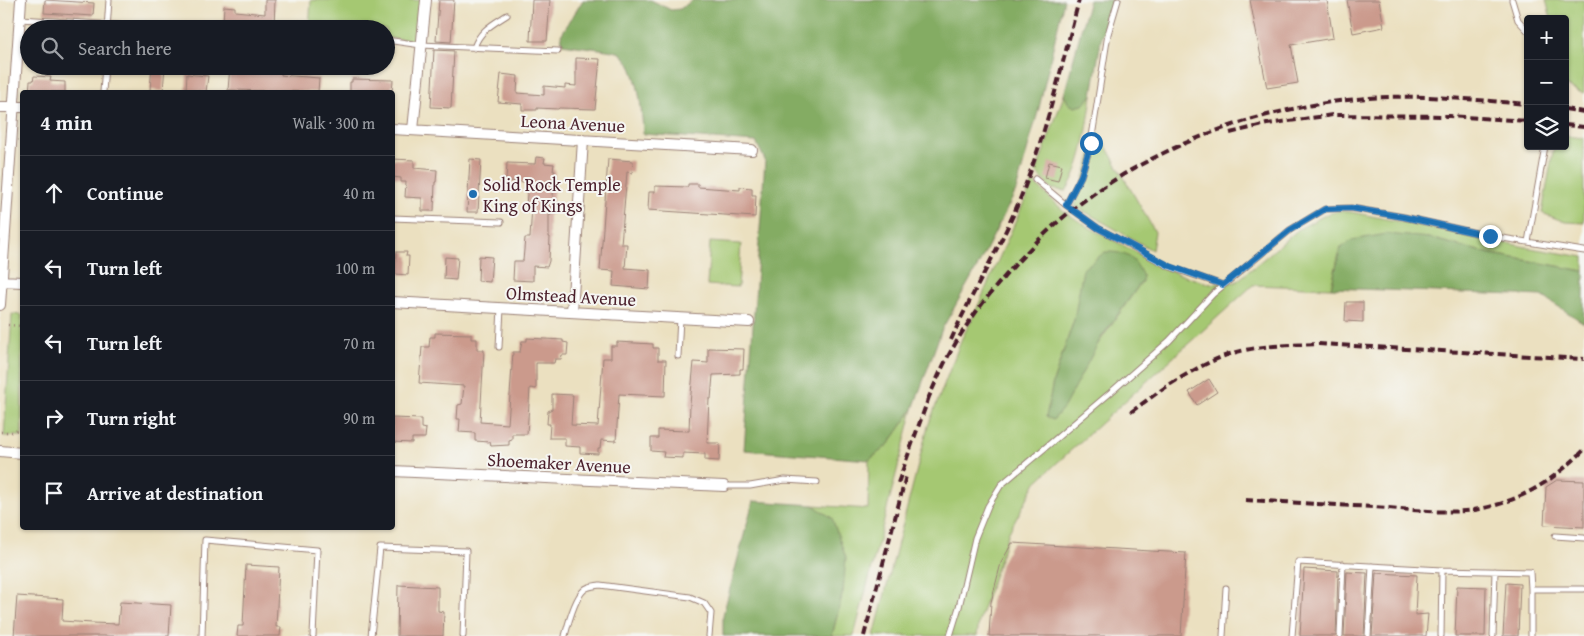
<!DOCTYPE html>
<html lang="en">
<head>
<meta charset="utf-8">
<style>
  body { margin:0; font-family:"Gentium Book Plus",serif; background:#242831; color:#f1f3f6 }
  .controls { position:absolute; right:15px; top:15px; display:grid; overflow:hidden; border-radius:5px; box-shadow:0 1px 4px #0004 }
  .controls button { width:45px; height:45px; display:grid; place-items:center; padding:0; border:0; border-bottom:1px solid #363941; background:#171b24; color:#f1f3f6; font:25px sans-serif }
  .stop { position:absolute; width:15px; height:15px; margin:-11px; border:4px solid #1f6fb2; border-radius:50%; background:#fff }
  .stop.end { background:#1f6fb2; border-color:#fff; box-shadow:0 1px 5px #0008 }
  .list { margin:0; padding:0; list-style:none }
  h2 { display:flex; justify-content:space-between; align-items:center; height:65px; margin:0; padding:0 20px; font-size:21px }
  h2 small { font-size:16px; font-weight:400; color:#9ea1a6 }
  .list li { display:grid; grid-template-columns:32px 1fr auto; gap:15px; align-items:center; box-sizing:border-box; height:75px; padding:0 20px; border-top:1px solid #363941 }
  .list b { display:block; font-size:19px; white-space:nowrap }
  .list em { font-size:16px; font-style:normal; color:#9ea1a6 }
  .icon { flex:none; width:28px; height:28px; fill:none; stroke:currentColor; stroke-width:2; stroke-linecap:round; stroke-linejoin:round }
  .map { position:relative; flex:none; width:1584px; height:636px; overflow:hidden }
  .search { position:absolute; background:#171b24; box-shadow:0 1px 4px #0004; left:20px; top:20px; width:375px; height:55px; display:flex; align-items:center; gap:12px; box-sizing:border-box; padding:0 18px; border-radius:28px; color:#9ea1a6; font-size:19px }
  .panel { position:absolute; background:#171b24; box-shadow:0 1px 4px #0004; left:20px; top:90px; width:375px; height:440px; border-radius:5px }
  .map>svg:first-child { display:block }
  .green { fill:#a5c872; stroke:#78744e; fill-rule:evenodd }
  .forest { fill:#84ac64; stroke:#676648 }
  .building { fill:#cb9a8c }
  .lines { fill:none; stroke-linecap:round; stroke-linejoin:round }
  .service-casing { stroke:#9a8076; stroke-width:7 }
  .minor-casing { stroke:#9a8076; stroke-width:12 }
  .path { stroke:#9a8076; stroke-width:2.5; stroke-dasharray:1 4; stroke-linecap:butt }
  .service { stroke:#fff; stroke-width:5 }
  .minor { stroke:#fff; stroke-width:10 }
  .rail { stroke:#4a1f2b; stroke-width:4; stroke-dasharray:8 4; stroke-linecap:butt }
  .route { stroke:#1f6fb2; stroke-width:6 }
  .poi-dot { fill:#1f6fb2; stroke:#f6f6f2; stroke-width:2 }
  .labels { text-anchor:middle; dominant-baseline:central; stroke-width:4; stroke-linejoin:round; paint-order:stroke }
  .street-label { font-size:18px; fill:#4a1f2b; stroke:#f6f6f2 }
  .poi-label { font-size:18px; fill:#4a1f2b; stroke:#f6f6f2; text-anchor:start }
</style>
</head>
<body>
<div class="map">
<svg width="1584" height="636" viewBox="0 0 1584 636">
  <rect width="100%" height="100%" fill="#f6f6f2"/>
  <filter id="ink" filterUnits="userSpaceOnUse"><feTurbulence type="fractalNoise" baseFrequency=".02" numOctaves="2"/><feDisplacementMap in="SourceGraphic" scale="10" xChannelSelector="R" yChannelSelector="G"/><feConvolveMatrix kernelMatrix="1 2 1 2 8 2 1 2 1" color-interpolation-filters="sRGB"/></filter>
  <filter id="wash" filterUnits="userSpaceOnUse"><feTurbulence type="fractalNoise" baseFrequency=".0096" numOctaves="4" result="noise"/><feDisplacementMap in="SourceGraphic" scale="20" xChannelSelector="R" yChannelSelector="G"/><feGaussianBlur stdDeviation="1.12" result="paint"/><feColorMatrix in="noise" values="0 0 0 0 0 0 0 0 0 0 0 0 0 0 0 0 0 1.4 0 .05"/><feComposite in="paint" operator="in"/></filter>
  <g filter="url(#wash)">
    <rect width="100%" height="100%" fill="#ebe0c0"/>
    <!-- green -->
    <path class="green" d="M311 0H420L418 34 413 40 386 38V29H309Z
      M1546 0H1584V94L1565 85V19H1551Z
      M1064 95 1069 104 1083 105 1092 95C1088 124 1083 166 1066 191L1052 189 1036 172Z
      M1098 132 1155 232 1152 250 1075 206Z
      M1565 136 1584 138V223L1565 222 1542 213 1554 146H1565Z
      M1033 182 1066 213 1090 228 1176 273 1210 284 1236 282 1299 229 1327 214 1338 211 1351 212 1536 249 1584 257V271L1487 253 1429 238 1341 246 1331 288 1253 285 1036 482 1009 532 979 621 977 636H874L928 426 962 338 973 317ZM1142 281 1047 417 1053 382 1074 320Z
      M710 242 741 244 738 287 707 285Z
      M12 314 22 315V436H4Z
      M913 409 854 636H832L843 591 813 505 868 509 869 460 888 445Z"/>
    <!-- forest -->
    <path class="forest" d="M583 0H651L671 10 680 9 693 0H1064L1039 108 1016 191 979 264 942 329 913 409 888 445 869 460 744 450 765 160 756 142 643 134C642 112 639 67 620 53 615 50 572 46 563 44L561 35Z
      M1089 0H1112L1101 40 1092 95 1083 105 1075 107 1069 104 1064 95Z
      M1387 234 1429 238 1487 253 1584 271V323L1542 296 1331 288 1341 247 1352 240Z
      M1105 252C1121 252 1132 254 1139 269 1142 274 1143 276 1142 281L1101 338 1064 407 1053 420 1046 417 1053 382 1074 320 1083 269Z
      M753 501 813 505 832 518 846 558 843 591 832 636H723V615Z"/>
    <g id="blocks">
      <!-- building -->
      <path class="building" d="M45 0 94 3 93 16 44 13Z
        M265 0H275L274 27 223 22 224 6 235 7V11L265 14Z
        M439 0H454L451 42 436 41Z
        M532 0H550L547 41H530Z
        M1250 0H1327L1333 38 1291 45 1298 83 1267 88Z
        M1347 0H1379L1384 27 1353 33Z
        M434 50 454 51 451 108 431 107Z
        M576 58 600 59 595 109 559 108 558 109 537 108V110H522V104L498 102 501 74 518 76 517 93 544 95V86L565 88V85L576 86Z
        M152 66H165L163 91 150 90Z
        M230 66H282L281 75 319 78 318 92 228 90Z
        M187 74 208 76 206 92 186 90Z
        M34 76 51 77 50 81 65 82V92H29L30 81H33Z
        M352 79 393 80 392 92H350V82H352Z
        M536 157 545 158 544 163 554 164 553 170H555L552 209 551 215H549V237H550L549 261 547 267 533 266V281L513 280 514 261H523L525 238H530L532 206H526L528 182 506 181 507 163 535 164Z
        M392 159 414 160V168L437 170 436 182H435L434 211H422V198L405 197 406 182H401V178L392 177Z
        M470 159 481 160 478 212H467Z
        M608 159 633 161 632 173 627 172 621 244H627L625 268 650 270 649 289 613 286 614 271 600 270Z
        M1049 162 1062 165 1058 181 1045 178Z
        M688 184H698V187L740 190V187L752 188V195H756L755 217 648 210 649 192H655V186L688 187Z
        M396 252H407L406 256H409L408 275 395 274Z
        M479 256 492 257 490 282 478 281Z
        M445 257 458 258 456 280 444 279Z
        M1346 302H1363V322L1345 321Z
        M435 333 471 334V339H477V350H484L480 422 508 424 513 352H520L522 341H527V338L563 340V342L568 343 567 355H562L561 359H555L554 363H536V389L530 388 527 434H512V440L509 441V445L491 446 490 442 475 441V433L459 432 460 419H457L458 405 462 404 464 386 419 383 422 347H429L430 337H435Z
        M617 342 653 344V348H658V360H666L665 396 619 394 616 441 601 440 600 448H598V454L580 453V447L565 446V438H549L550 424H547L548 411 552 409V394L573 395 571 425 598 426 603 358H611V346H617Z
        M708 348 744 349 743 369H740V374L713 375 711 399H709L707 443H720L719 461 705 460V454L683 453V458L663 457 664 452 651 451V438H658V430L689 431 690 404 694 362 708 363Z
        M1209 379 1217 392 1197 405 1189 392Z
        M392 418 421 419V428L426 429 425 438H412V443L392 442Z
        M1557 480 1584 481V527L1544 525 1546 487Z
        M1012 543 1186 553 1181 636H989L991 602 1001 563Z
        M246 565 279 567 276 627H281L280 636H237L238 626H243Z
        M1304 569 1338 571 1336 636H1300Z
        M1347 572 1367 573 1364 636H1344Z
        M1376 573 1417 575 1415 615 1428 614 1426 636H1372Z
        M1506 583 1520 584 1518 636H1503Z
        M398 585 438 587V611L444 612 443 636H397Z
        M1457 586 1486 587 1485 636H1455Z
        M17 596 63 599 62 621 92 623 118 624 120 602 171 605 169 636H14Z"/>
    </g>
  </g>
  <g filter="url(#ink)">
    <use href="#blocks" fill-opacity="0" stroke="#9a8076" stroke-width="1"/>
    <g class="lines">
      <defs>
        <path id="service" d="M1512 0 1518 20 1528 31
          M20 19 179 29
          M107 29 109 0
          M386 40 421 45 558 51
          M474 48C479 31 493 24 507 15
          M103 92 105 66
          M1035 179 1066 205 1098 228 1170 267 1223 285
          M1066 205 1081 176 1091 143 1108 34 1118 0
          M392 218 501 222
          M1528 242 1545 146
          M499 347 501 308
          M678 356 680 318
          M724 486H750L785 480 817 482
          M1555 536 1584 538
          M202 636 205 540 317 550 313 636
          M371 636 380 548 466 551 463 636
          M565 636C568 624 575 598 584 590 588 586 595 586 600 585L690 597 704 603 711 613 709 636
          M950 636 959 607 975 538 988 506 1001 485 1110 393 1169 341 1213 294 1290 230 1325 209 1351 208 1404 217 1490 236 1584 251
          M1223 636 1226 588
          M1292 636 1298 562 1442 570 1530 572 1531 589
          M1340 636 1343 564
          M1368 636 1372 566
          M1441 636 1442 570
          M1493 636 1495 571
          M1531 636V589H1584"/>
        <path id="minor" d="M0 107H22
          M392 129 752 150
          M413 130 426 0
          M1 281 22 282
          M392 302 749 322
          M0 305 21 0
          M572 312 583 140
          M0 451 22 453
          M392 471 724 486"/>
      </defs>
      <!-- service casing -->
      <use href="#service" class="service-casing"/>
      <!-- minor casing -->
      <use href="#minor" class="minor-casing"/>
      <!-- path -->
      <path class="path" d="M8 325 22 326
        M1 432H14L22 427"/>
      <!-- service -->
      <use href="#service" class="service"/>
      <!-- minor -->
      <use href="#minor" class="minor"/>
      <!-- rail -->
      <path class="rail" d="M1565 109 1584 112
        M1565 125 1584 127
        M1230 133 1267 124 1333 115 1450 116 1528 121
        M951 340C971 294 998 251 1018 204 1045 138 1061 69 1079 0
        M927 401C936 382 943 364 954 346 968 321 986 298 1005 276 1019 260 1034 244 1049 230 1132 152 1257 106 1369 98 1422 94 1475 100 1528 104
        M1131 412C1160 390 1192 368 1227 355 1256 345 1289 345 1319 344L1584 359
        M898 483 930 394
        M1245 500C1288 502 1331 505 1374 507 1407 509 1449 515 1480 509 1523 500 1554 480 1584 450
        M864 636 906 476"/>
    </g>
  </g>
  <g class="lines" filter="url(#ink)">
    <!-- route -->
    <path class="route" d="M1091 143 1081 176 1066 205 1098 228 1170 266 1223 285 1290 230 1325 209 1351 208 1404 217 1490 236"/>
  </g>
  <!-- markers -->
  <circle class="poi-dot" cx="473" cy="194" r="5"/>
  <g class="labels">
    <!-- street labels -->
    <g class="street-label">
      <text transform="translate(573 123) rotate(3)">Leona Avenue</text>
      <text transform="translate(571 296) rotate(3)">Olmstead Avenue</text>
      <text transform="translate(559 463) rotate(3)">Shoemaker Avenue</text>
    </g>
    <!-- poi labels -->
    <g class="poi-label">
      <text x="483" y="184">Solid Rock Temple<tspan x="483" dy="21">King of Kings</tspan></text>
    </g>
  </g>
</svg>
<div class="controls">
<button>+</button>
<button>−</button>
<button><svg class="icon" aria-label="layers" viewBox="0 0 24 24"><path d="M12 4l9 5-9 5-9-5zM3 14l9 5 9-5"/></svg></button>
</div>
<div class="stop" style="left:1091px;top:143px"></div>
<div class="stop end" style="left:1490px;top:236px"></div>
<div class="search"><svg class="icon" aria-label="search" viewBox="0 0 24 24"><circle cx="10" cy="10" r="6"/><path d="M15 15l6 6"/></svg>Search here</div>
<section class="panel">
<h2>4 min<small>Walk · 300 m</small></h2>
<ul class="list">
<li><svg class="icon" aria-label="ahead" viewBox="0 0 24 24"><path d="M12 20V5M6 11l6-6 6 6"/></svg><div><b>Continue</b></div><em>40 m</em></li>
<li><svg class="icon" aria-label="left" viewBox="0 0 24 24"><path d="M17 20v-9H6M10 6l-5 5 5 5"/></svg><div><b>Turn left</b></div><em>100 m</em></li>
<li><svg class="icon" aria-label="left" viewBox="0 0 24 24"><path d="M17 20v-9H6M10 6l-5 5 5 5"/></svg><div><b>Turn left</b></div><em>70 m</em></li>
<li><svg class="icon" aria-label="right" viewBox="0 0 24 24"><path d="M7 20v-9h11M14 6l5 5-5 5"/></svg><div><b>Turn right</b></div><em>90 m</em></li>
<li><svg class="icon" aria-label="arrive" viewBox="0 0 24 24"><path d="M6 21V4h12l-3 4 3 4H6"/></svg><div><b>Arrive at destination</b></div></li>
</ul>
</section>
</div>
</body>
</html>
